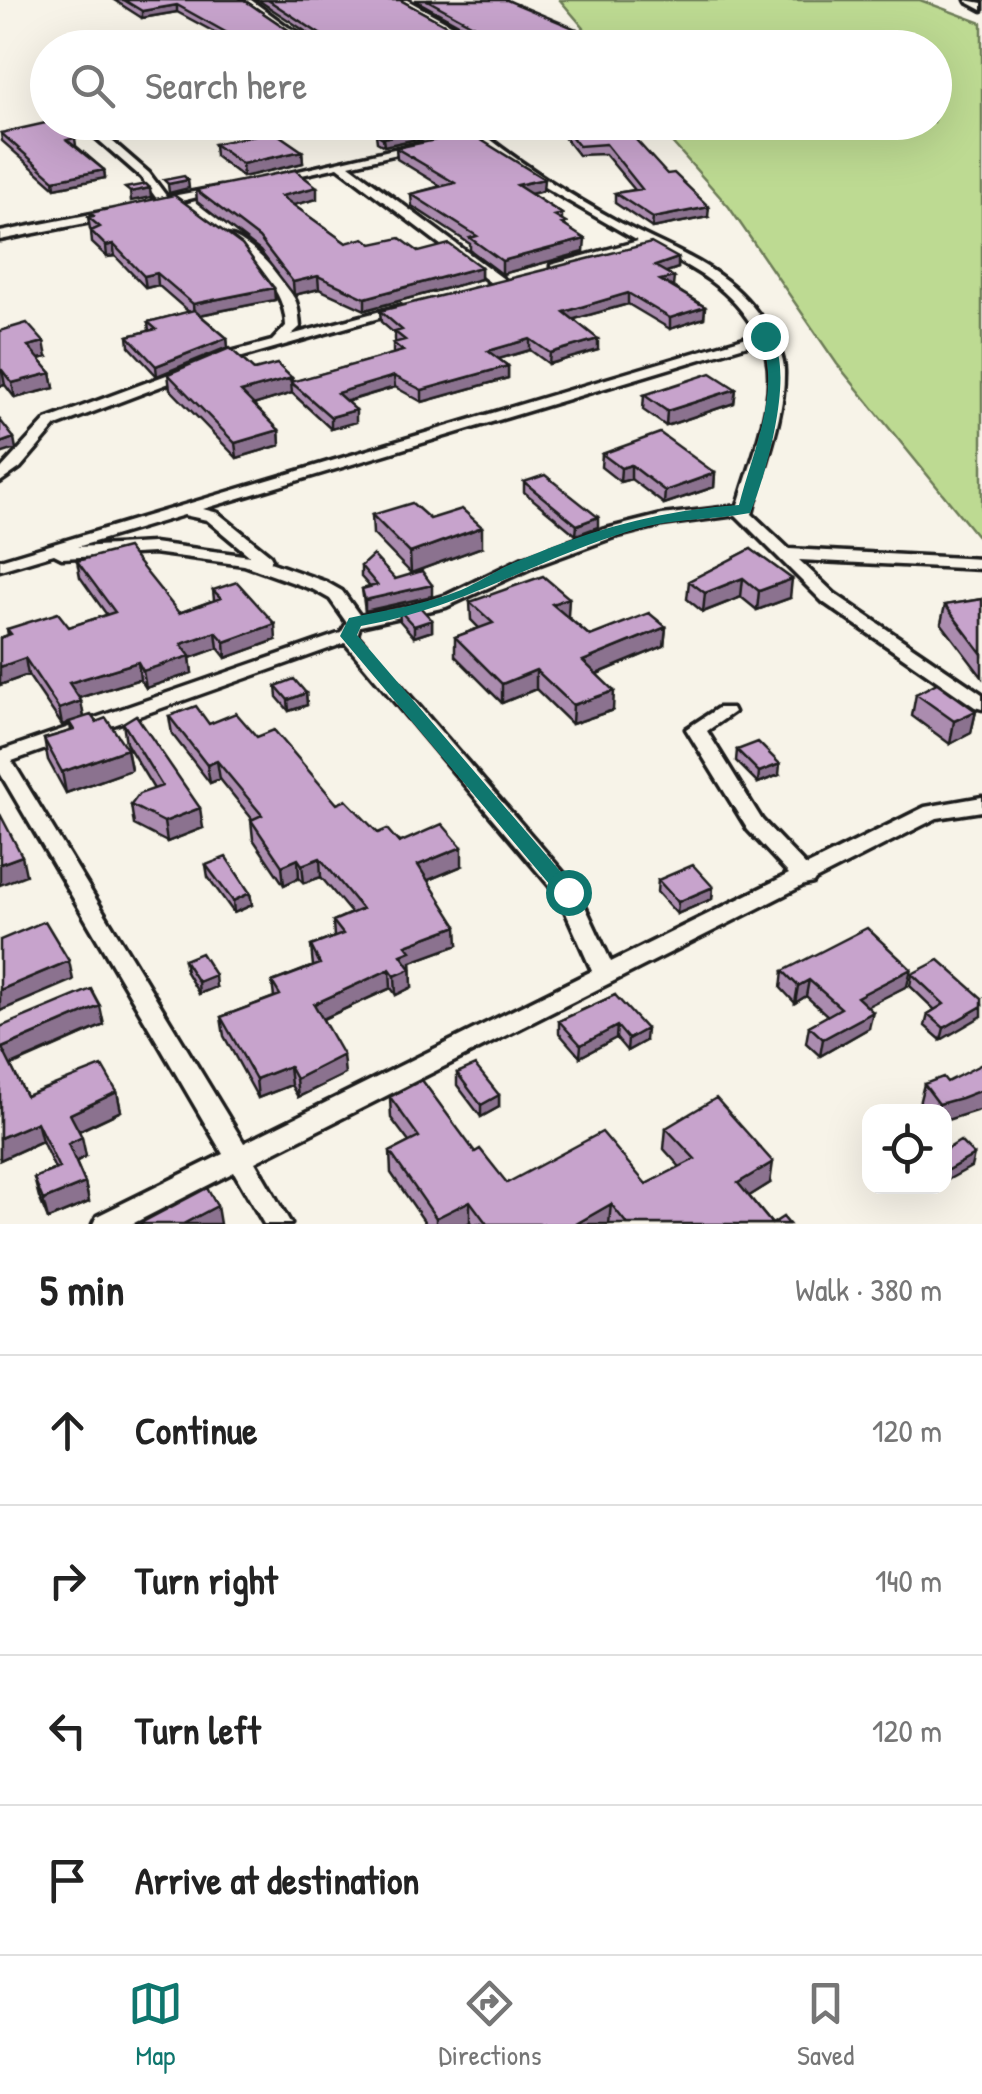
<!DOCTYPE html>
<html lang="en">
<head>
<meta charset="utf-8">
<style>
  body { margin:0; font-family:"Patrick Hand",sans-serif; background:#f2f2f2; color:#222 }
  .controls { position:absolute; right:30px; bottom:30px; display:grid; overflow:hidden; border-radius:20px; box-shadow:0 10px 40px #0002 }
  .controls button { width:90px; height:90px; display:grid; place-items:center; padding:0; border:0; border-bottom:2px solid #e0e0e0; background:#fff; color:#222; font:50px sans-serif }
  .stop { position:absolute; width:30px; height:30px; margin:-22px; border:8px solid #0f766e; border-radius:50%; background:#fff }
  .stop.end { background:#0f766e; border-color:#fff; box-shadow:0 2px 10px #0008 }
  .list { margin:0; padding:0; list-style:none }
  h2 { display:flex; justify-content:space-between; align-items:center; height:130px; margin:0; padding:0 40px; font-size:42px }
  h2 small { font-size:32px; font-weight:400; color:#767676 }
  .list li { display:grid; grid-template-columns:65px 1fr auto; gap:30px; align-items:center; box-sizing:border-box; height:150px; padding:0 40px; border-top:2px solid #e0e0e0 }
  .list b { display:block; font-size:38px; white-space:nowrap }
  .list em { font-size:32px; font-style:normal; color:#767676 }
  .icon { flex:none; width:55px; height:55px; fill:none; stroke:currentColor; stroke-width:2; stroke-linecap:round; stroke-linejoin:round }
  .map { position:relative; flex:none; width:982px; height:1224px; overflow:hidden }
  .search { position:absolute; background:#fff; box-shadow:0 10px 40px #0002; left:30px; right:30px; top:30px; height:110px; display:flex; align-items:center; gap:25px; box-sizing:border-box; padding:0 35px; border-radius:55px; color:#767676; font-size:38px }
  .sheet { height:730px; background:#fff }
  nav { display:flex; justify-content:space-around; align-items:center; box-sizing:border-box; height:140px; border-top:2px solid #e0e0e0; background:#fff; font-size:28px; color:#767676 }
  nav a { display:grid; justify-items:center; gap:5px }
  nav .on { color:#0f766e }
  .map>svg:first-child { display:block }
  .green { fill:#bdda92; stroke:#6c7b57; stroke-width:2.5 }
  .lines { fill:none; stroke-linecap:round; stroke-linejoin:round }
  .minor-casing { stroke:#1c1c1c; stroke-width:7 }
  .minor { fill:#f7f3e8; fill-rule:evenodd }
  .wall { fill:#ab8caf; stroke:#1c1c1c; stroke-width:2.5 }
  .shaded-wall { fill:#8b728f; stroke:#1c1c1c; stroke-width:2.5 }
  .building { fill:#c7a3cc; stroke:#1c1c1c; stroke-width:2.5 }
  .route { fill:#0f766e }
</style>
</head>
<body>
<div class="map">
<svg width="982" height="1224" viewBox="0 0 982 1224">
  <rect width="100%" height="100%" fill="#f7f3e8"/>
  <filter id="ink" filterUnits="userSpaceOnUse"><feTurbulence type="fractalNoise" baseFrequency=".01" numOctaves="2"/><feDisplacementMap in="SourceGraphic" scale="20" xChannelSelector="R" yChannelSelector="G"/><feConvolveMatrix kernelMatrix="1 2 1 2 8 2 1 2 1" color-interpolation-filters="sRGB"/></filter>
  <g filter="url(#ink)">
    <!-- green -->
    <path class="green" d="M560 0H920L982 23V542L837 364 729 207 655 123 934 122V48L600 47Z"/>
    <g class="lines">
      <defs>
        <path id="minor" d="M241 0H251L288 27 329 48C297 48 264 20 241 0Z
          M396 0H407L494 48H482Z
          M966 0 982 3V10L967 2Z
          M78 122H90L149 173 167 197 220 187 226 190 165 205H153V201L157 199 141 177Z
          M455 122H467L480 131 511 122H529L486 136C527 168 570 195 615 220 674 253 731 265 768 329 776 343 784 355 784 371 785 419 763 468 752 514L789 549 982 559V569L799 560 835 594 982 694V709L975 707 823 602 736 515 662 525 614 537 535 566 446 607 360 626 357 635 576 887 611 962 789 874 748 830 686 729 718 708H732L734 712 707 731 762 820 806 866 925 807 982 797V811L937 818 815 880 813 883 804 885 255 1162 291 1224H264L234 1172 132 1224H93L97 1216 223 1154 0 773V751L341 633 347 623 330 599 314 590 244 565 153 553 62 558 54 554 0 570V560L757 334C732 288 694 268 648 246L559 271H551V265L638 241 539 184ZM761 341C785 384 750 461 738 506L662 515 602 530 523 558 447 595 410 606 360 616 342 591 326 582 270 562 272 559 270 555 218 513 203 509ZM184 515 207 520 250 556 153 543 77 547ZM345 643 559 897 592 971 244 1143 12 761Z
          M420 143 425 146 424 148 349 165 505 280V286H495L338 167 279 180 273 177Z
          M107 211 111 212V218L0 240V232Z
          M226 236C247 236 288 282 296 302 299 311 299 318 300 327L291 335 400 306 407 310 218 364H208V358L272 341 286 326C285 287 254 264 226 242Z
          M188 367 195 371 193 374 56 426 20 468 0 482V470L46 420Z"/>
      </defs>
      <!-- minor casing -->
      <use href="#minor" class="minor-casing"/>
      <!-- minor -->
      <use href="#minor" class="minor"/>
    </g>
    <!-- wall -->
    <path class="wall" d="M114 0H244L303 40 320 41 258 0H400L475 41V48H210L209 44 229 40 177 12 142 18Z
      M415 0H507L575 36 533 47 517 40 495 44Z
      M552 122H592L599 132 708 217 652 228 615 203V193L635 190 605 154 578 155Z
      M449 124V132L384 146 377 142 376 134Z
      M1 133 75 138 76 146 104 170 105 178 55 188 2 141Z
      M214 144 302 151 303 163 243 177 215 156Z
      M396 148 543 191 531 194 562 214V221L584 252 502 274 470 250V244L412 206 411 194 441 186 397 159Z
      M196 190 317 199 293 205 346 243 372 244 419 252 481 267V279L365 310 319 289 294 295 260 251 197 202Z
      M90 213 274 288 275 300 200 315 227 338 228 347 157 376 129 346 128 336 149 331 148 322 189 312 158 285 146 288 115 256 107 257 92 243 91 231H92L90 229 88 217H91Z
      M678 258V268L666 272 673 287 705 307 704 318 670 329 628 304 574 319 598 350 549 364 530 350 498 359 508 366V378L422 402 395 387 346 402 356 422 331 429 292 393 253 405 279 430 280 445 237 458 170 389 168 374 254 370 292 378 293 382 393 354V343L395 342V334L381 322 380 311Z
      M0 331 47 357 39 359 51 373 54 388 15 398 5 385 0 386Z
      M736 389 734 403 666 426 643 410 644 395Z
      M602 454 715 473 714 487 664 504 631 479 620 482 601 467Z
      M524 482 598 527 576 535 524 492Z
      M372 515 430 519 482 547 411 573 373 534Z
      M751 549 790 598 757 610 741 597 703 612 687 599 689 581Z
      M77 561 179 613 214 600 213 590 276 640 226 658 218 648 190 658 192 673 146 688 140 679 79 698 84 717 96 722 127 749 131 770 66 793 48 760 44 739 71 731 70 723 62 725 28 675 0 685V638L8 635 7 629 69 627 107 615 80 577Z
      M361 566 395 579 432 596 365 611 362 589 370 587 361 577Z
      M569 598 567 616 590 636 666 627 664 646 597 674 613 710 572 724 536 689 502 703 455 656V637L479 628 471 620 470 602Z
      M982 599V677L941 623 945 605Z
      M399 610 432 620V631L414 637 400 621Z
      M276 686 306 693 307 705 289 711 277 697Z
      M916 694 976 711 971 733 950 744 912 716Z
      M169 716 209 724 257 737 337 804 378 833 462 866 428 880 458 945 411 962 412 987 396 995 391 988 323 1019 345 1074 298 1097 291 1085 258 1098 224 1036 221 1017 274 997 272 982 313 966 311 946 334 937 333 921 351 913 321 877 304 883 299 878 284 885 253 839 251 820H253L220 779 210 783 172 734Z
      M123 723 203 828 167 842 134 825 131 805 154 789 126 743Z
      M737 750 779 775 758 783 736 761Z
      M206 865 250 893 252 905 234 913 208 877Z
      M658 880 713 887 712 899 677 914 657 892Z
      M184 960 216 987 199 994 186 972Z
      M783 971 907 986 867 1006 869 1028 820 1056 806 1043 809 1026 828 1016 806 996 795 1003 781 988Z
      M912 974 982 998 941 1040 925 1026 928 1014 935 1010 910 986Z
      M615 995 645 1041 627 1051 616 1038 580 1057 559 1033V1021Z
      M104 1025 11 1066 26 1096 117 1092 121 1111 79 1131 86 1156 76 1162 85 1183 89 1202 48 1219 39 1197 34 1178 55 1169 42 1141 0 1160V1027Z
      M457 1073 499 1095V1107L481 1117 457 1085Z
      M947 1082 944 1112H925L919 1104 924 1084Z
      M390 1097 475 1152 507 1183 646 1184 680 1167 664 1149 666 1128 770 1183 749 1196 772 1224H789H472L470 1222 466 1224H426L391 1173 390 1152 409 1142 391 1118Z"/>
    <!-- shaded-wall -->
    <path class="shaded-wall" d="M177 5V12L142 18V11Z
      M576 29 575 36 533 47V40Z
      M517 33V40L495 44V37Z
      M475 41V48H442Z
      M410 42V48H377Z
      M449 124V132L384 146 383 138Z
      M302 151 303 163 243 177 242 164Z
      M104 170 105 178 55 188 54 180Z
      M544 179 543 191 517 197V185Z
      M188 180 189 188 169 193 168 184Z
      M317 187V199L282 208 281 196Z
      M150 188 151 197 131 201 130 192Z
      M709 207 708 217 652 228 653 218Z
      M585 239 584 252 502 274V261Z
      M113 244 115 256 107 257 106 246Z
      M678 258V268L655 276V266Z
      M481 267V279L365 310V298Z
      M157 273 158 285 146 288 144 276Z
      M318 276 319 289 294 295 293 282Z
      M674 277 673 287 660 280Z
      M274 288 275 300 194 316 193 304Z
      M628 293V304L564 322V312Z
      M705 307 704 318 670 329V318Z
      M227 338 228 347 157 376 156 366Z
      M530 339V350L488 362V351Z
      M598 339V350L549 364 550 353Z
      M44 342 47 357 31 361 28 346Z
      M508 366V378L422 402V390Z
      M0 370H2L5 385 0 386Z
      M51 373 54 388 15 398 12 383Z
      M394 376 395 387 337 404V393Z
      M292 378 293 384 291 382 292 393 243 408 241 392Z
      M736 389 734 403 666 426 667 411Z
      M356 410V422L331 429V417Z
      M279 430 280 445 237 458 235 443Z
      M14 438 16 449 0 454V443Z
      M631 465V479L620 482 621 468Z
      M715 473 714 487 664 504 665 491Z
      M598 517V527L576 535 577 525Z
      M482 527V547L411 573 410 553Z
      M743 578 741 597 703 612 705 593Z
      M792 579 790 598 757 610 759 591Z
      M432 585V596L365 611V600Z
      M569 598 568 616 552 622V604Z
      M432 620V631L414 637V626Z
      M275 624 276 640 226 658 225 642Z
      M666 627 664 646 582 680 583 661Z
      M216 632 218 648 190 658 192 673 146 688 143 671 181 644Z
      M25 658 28 675 0 685V667Z
      M138 662 140 679 72 700 69 683Z
      M536 670V689L502 703V684Z
      M614 691 613 710 572 724 573 705Z
      M306 693 307 705 289 711 288 700Z
      M81 701 84 718 62 725 59 709Z
      M976 711 971 733 950 744 954 721Z
      M127 749 131 770 66 793 62 772Z
      M217 761 220 779 210 783 207 765Z
      M780 764 779 775 758 783 759 772Z
      M200 808 203 828 167 842 164 822Z
      M462 847V866L419 884 418 865Z
      M22 856 26 875 0 885V864Z
      M320 858 321 877 304 883 302 865Z
      M298 859 299 878 284 885 282 866Z
      M713 887 712 899 677 914 678 902Z
      M250 893 252 905 234 913 233 901Z
      M457 926 458 945 411 962 412 987 396 995 395 976 406 945Z
      M69 961 73 980 0 1011V990Z
      M390 969 391 988 316 1022 314 1004Z
      M911 969 907 986 854 1013 857 997Z
      M215 975 216 987 199 994 198 982Z
      M809 980 806 996 795 1003 798 986Z
      M100 1006 104 1025 7 1067 2 1048Z
      M982 1006V1016L941 1040 944 1028Z
      M873 1012 869 1028 820 1056 823 1039Z
      M617 1026 616 1038 580 1057 581 1045Z
      M646 1029 645 1041 627 1051 628 1039Z
      M343 1055 345 1074 298 1097 296 1079Z
      M289 1066 291 1085 258 1098 256 1079Z
      M982 1090V1109L944 1121V1112H937L939 1104Z
      M117 1092 121 1111 74 1133 70 1114Z
      M499 1095V1107L481 1117V1105Z
      M37 1122 42 1141 0 1160V1138Z
      M82 1137 86 1156 73 1163 68 1144Z
      M974 1155 971 1167 944 1182V1172Z
      M773 1162 770 1183 735 1205 738 1183Z
      M85 1183 89 1202 48 1219 43 1200Z
      M470 1201V1222L466 1224H436V1218Z
      M611 1204 609 1224H576Z
      M217 1206 220 1224H183Z"/>
    <!-- building -->
    <path class="building" d="M124 0H244L303 40 332 42 268 0H400L475 41 442 48H421L410 42 377 48H356L353 46 346 48H215L209 44 238 39 177 5 142 11Z
      M427 0H507L576 29 533 40 517 33 495 37Z
      M50 122H56L75 138 67 140 104 170 54 180 1 133Z
      M431 122 449 124 383 138 376 134Z
      M560 122H592L599 132 627 130 667 174 674 173 709 207 653 218 615 193 642 189 606 144 579 146Z
      M273 131 302 151 242 164 214 144Z
      M470 133 544 179 517 185 562 214 554 216 566 223 562 224 585 239 502 261 470 238 477 236 411 194 455 183 396 148Z
      M295 170 317 187 281 196 346 243 364 238 372 244 400 238 419 252 449 244 481 267 365 298 318 276 293 282 259 238 196 190Z
      M184 176 188 180 168 184 164 180Z
      M146 184 150 188 130 192 125 188Z
      M174 195 242 245 274 288 193 304 157 273 144 276 113 244 106 246 91 231 100 227 88 217 94 216 90 213Z
      M651 243 678 258 655 266 674 277 660 280 705 307 670 318 628 293 564 312 598 339 550 353 530 339 488 351 508 366 422 390 394 376 337 393 356 410 331 417 291 382 403 351 393 343 405 340 395 332 402 330 380 311Z
      M194 310 227 338 156 366 128 336 156 329 148 322Z
      M27 323 44 342 28 346 51 373 12 383 2 370H0V331Z
      M230 348 254 370 277 364 292 378 241 392 279 430 235 443 168 374Z
      M711 373 736 389 667 411 644 395Z
      M0 420 14 438 0 443Z
      M660 433 715 473 665 491 631 465 621 468 602 454Z
      M545 475 598 517 577 525 524 482Z
      M412 503 430 519 462 509 482 527 410 553 372 515Z
      M127 548 179 613 221 598 213 590 237 582 275 624 225 642 216 632 181 644 190 656 143 671 138 662 69 683 81 701 59 709 25 658 0 667V638L11 634 7 629 58 613 69 627 115 612 77 561Z
      M751 549 792 579 759 591 743 578 705 593 689 581Z
      M373 555 395 579 422 571 432 585 365 600 362 589 377 585 361 566Z
      M543 576 569 598 552 604 590 636 649 613 666 627 583 661 614 691 573 705 536 670 502 684 455 637 493 623 470 602Z
      M982 599V654L945 605Z
      M419 606 432 620 414 626 399 610Z
      M294 679 306 693 288 700 276 686Z
      M937 683 976 711 954 721 916 694Z
      M196 706 209 724 236 713 257 737 274 730 337 804 346 800 378 833 387 829 399 843 442 824 462 847 418 865 457 926 406 945 411 951 401 955 411 969 395 976 390 969 314 1004 343 1055 296 1079 289 1066 256 1079 221 1017 280 995 272 982 320 964 311 946 343 934 333 921 362 909 320 858 302 865 298 859 282 866 251 820 262 815 217 761 207 765 169 716Z
      M91 715 96 722 106 718 127 749 62 772 44 739 74 730 69 722Z
      M136 715 200 808 164 822 131 805 139 794 162 786 123 723Z
      M758 742 780 764 759 772 737 750Z
      M0 814 22 856 0 864Z
      M226 857 250 893 233 901 206 865Z
      M693 865 713 887 678 902 658 880Z
      M45 921 69 961 0 990V940Z
      M867 928 911 969 857 997 873 1012 823 1039 809 1026 841 1008 809 980 798 986 783 971Z
      M201 953 215 975 198 982 184 960Z
      M939 960 982 998V1006L944 1028 928 1014 944 1004 912 974Z
      M91 989 100 1006 2 1048 26 1096 102 1066 117 1092 70 1114 82 1137 68 1144 85 1183 43 1200 34 1178 59 1168 37 1122 0 1138V1027Z
      M615 995 646 1029 628 1039 617 1026 581 1045 559 1021Z
      M982 1064V1090L961 1098 939 1104 924 1084 943 1077 947 1082Z
      M475 1065 499 1095 481 1105 457 1073Z
      M422 1080 475 1152 480 1149 507 1183 602 1132 646 1184 695 1159 666 1128 716 1098 773 1162 738 1183 772 1224 783 1217 789 1224H627L611 1204 576 1224H487L470 1201 436 1218 390 1152 419 1137 390 1097Z
      M960 1141 974 1155 944 1172V1151Z
      M207 1188 217 1206 183 1224H139Z"/>
  </g>
  <!-- route -->
  <path class="route" d="M765 332C801 355 765 479 750 513 712 520 674 518 636 529 539 557 462 609 361 626L357 635 578 892 575 898H561L340 636 349 618C387 610 424 605 461 590 482 581 501 567 523 559 592 529 663 510 739 505 752 453 784 386 759 336Z"/>
</svg>
<div class="controls">
<button><svg class="icon" aria-label="locate" viewBox="0 0 24 24"><circle cx="12" cy="12" r="6"/><path d="M12 2v4M12 18v4M2 12h4M18 12h4"/></svg></button>
</div>
<div class="stop" style="left:568px;top:892px"></div>
<div class="stop end" style="left:765px;top:336px"></div>
<div class="search"><svg class="icon" aria-label="search" viewBox="0 0 24 24"><circle cx="10" cy="10" r="6"/><path d="M15 15l6 6"/></svg>Search here</div>
</div>
<section class="sheet">
<h2>5 min<small>Walk · 380 m</small></h2>
<ul class="list">
<li><svg class="icon" aria-label="ahead" viewBox="0 0 24 24"><path d="M12 20V5M6 11l6-6 6 6"/></svg><div><b>Continue</b></div><em>120 m</em></li>
<li><svg class="icon" aria-label="right" viewBox="0 0 24 24"><path d="M7 20v-9h11M14 6l5 5-5 5"/></svg><div><b>Turn right</b></div><em>140 m</em></li>
<li><svg class="icon" aria-label="left" viewBox="0 0 24 24"><path d="M17 20v-9H6M10 6l-5 5 5 5"/></svg><div><b>Turn left</b></div><em>120 m</em></li>
<li><svg class="icon" aria-label="arrive" viewBox="0 0 24 24"><path d="M6 21V4h12l-3 4 3 4H6"/></svg><div><b>Arrive at destination</b></div></li>
</ul>
</section>
<nav>
<a class="on"><svg class="icon" aria-label="map" viewBox="0 0 24 24"><path d="M3 6l6-2 6 2 6-2v14l-6 2-6-2-6 2zM9 4v14M15 6v14"/></svg>Map</a>
<a><svg class="icon" aria-label="directions" viewBox="0 0 24 24"><path d="M12 3l9 9-9 9-9-9zM9 14v-3h6M13 9l2 2-2 2"/></svg>Directions</a>
<a><svg class="icon" aria-label="saved" viewBox="0 0 24 24"><path d="M7 4h10v16l-5-4-5 4z"/></svg>Saved</a>
</nav>
</body>
</html>
